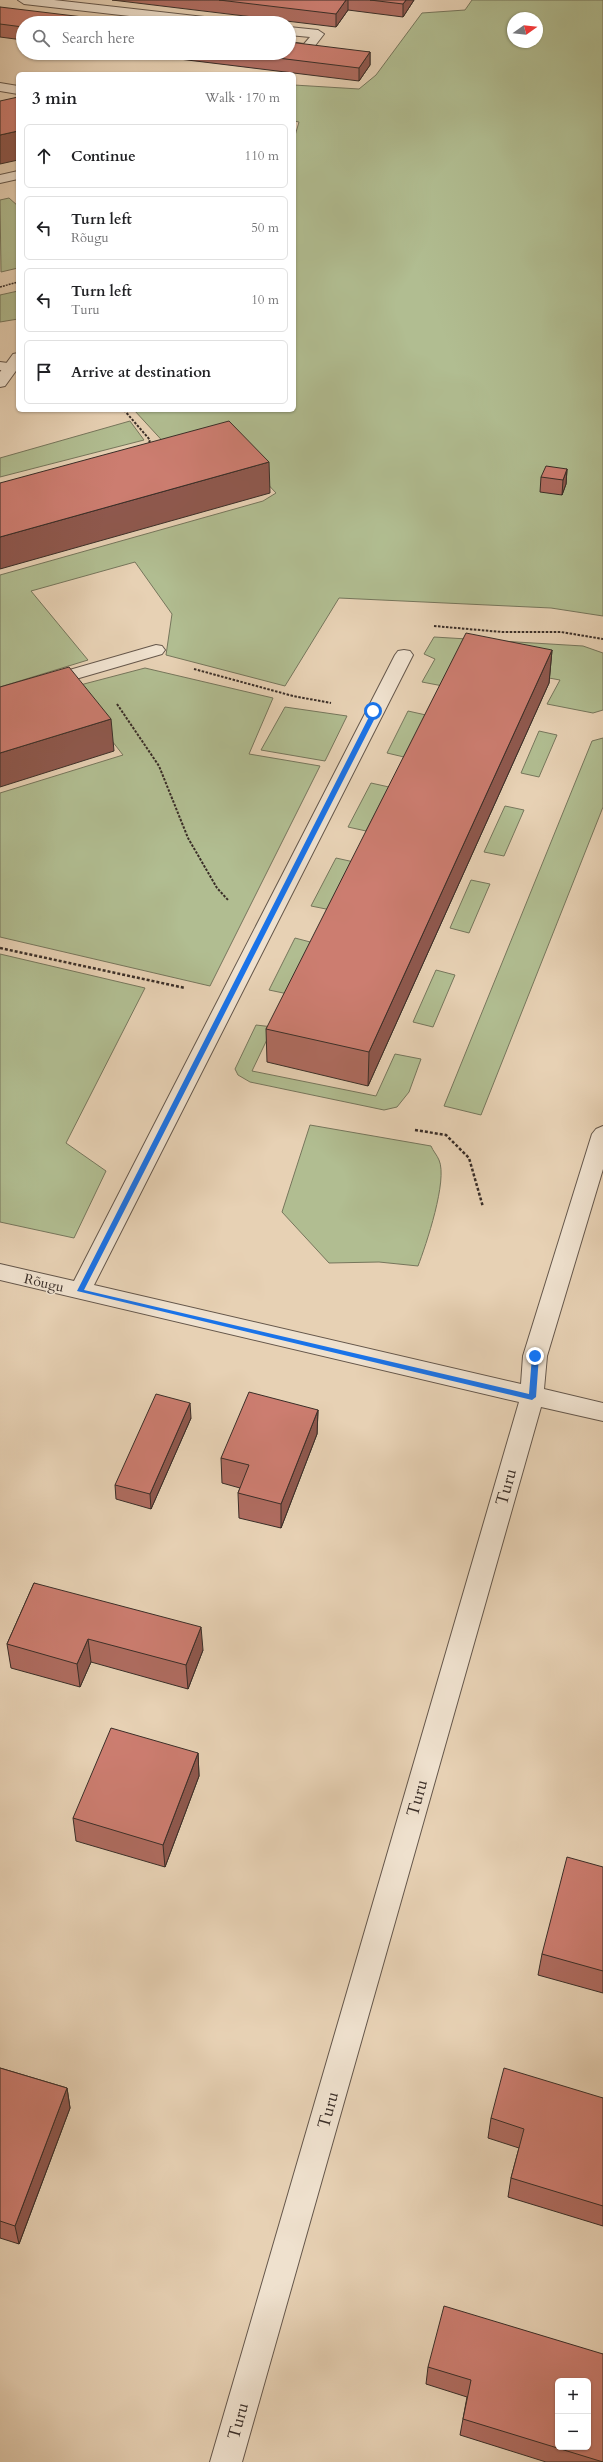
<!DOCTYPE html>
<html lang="en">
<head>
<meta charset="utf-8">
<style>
  body { margin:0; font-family:Cardo,serif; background:#f2f2f2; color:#202124 }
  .controls { position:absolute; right:12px; bottom:12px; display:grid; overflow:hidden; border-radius:6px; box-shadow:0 1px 3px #0004 }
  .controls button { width:36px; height:36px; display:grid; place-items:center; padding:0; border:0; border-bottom:1px solid #e0e0e0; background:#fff; color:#202124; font:20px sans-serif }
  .compass { position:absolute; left:507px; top:12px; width:36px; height:36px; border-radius:50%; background:#fff; box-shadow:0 1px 3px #0004; rotate:75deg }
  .stop { position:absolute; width:12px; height:12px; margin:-9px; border:3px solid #1a73e8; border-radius:50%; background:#fff }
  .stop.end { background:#1a73e8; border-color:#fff; box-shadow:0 1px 4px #0008 }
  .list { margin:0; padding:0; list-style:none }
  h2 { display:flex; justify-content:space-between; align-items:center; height:52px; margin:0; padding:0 16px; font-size:17px }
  h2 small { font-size:13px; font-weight:400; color:#757577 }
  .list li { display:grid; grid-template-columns:26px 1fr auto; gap:12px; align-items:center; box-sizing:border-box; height:64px; margin:0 8px 8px; padding:0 8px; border:1px solid #e0e0e0; border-radius:6px }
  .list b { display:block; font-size:15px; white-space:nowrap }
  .list p { margin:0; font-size:13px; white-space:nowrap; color:#757577 }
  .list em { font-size:13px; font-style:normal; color:#757577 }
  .icon { flex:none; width:22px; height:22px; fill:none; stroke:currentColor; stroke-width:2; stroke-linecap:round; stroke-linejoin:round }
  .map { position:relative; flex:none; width:603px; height:2462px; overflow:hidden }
  .search { position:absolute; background:#fff; box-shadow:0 1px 3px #0004; left:16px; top:16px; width:280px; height:44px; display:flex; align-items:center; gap:10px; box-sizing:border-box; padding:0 14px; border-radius:22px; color:#757577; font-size:15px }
  .panel { position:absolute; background:#fff; box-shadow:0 1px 3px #0004; left:16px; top:72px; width:280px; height:340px; border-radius:6px }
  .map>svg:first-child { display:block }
  .green { fill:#b1bd91; stroke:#76765c; fill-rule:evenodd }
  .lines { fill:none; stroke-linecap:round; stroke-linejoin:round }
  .lane-casing { stroke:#65574b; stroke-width:2 }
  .street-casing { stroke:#65574b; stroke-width:2 }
  .path-far2 { stroke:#3a2e28; stroke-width:1.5; stroke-dasharray:2 1; stroke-linecap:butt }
  .path-far1 { stroke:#3a2e28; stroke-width:2; stroke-dasharray:2.5 1.5; stroke-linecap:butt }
  .path { stroke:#3a2e28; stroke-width:2.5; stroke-dasharray:3 2; stroke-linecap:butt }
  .lane { fill:#efe1ce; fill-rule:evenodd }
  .street { fill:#efe1ce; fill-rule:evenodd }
  .wall { fill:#af6c60; stroke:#3a2e28 }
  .shaded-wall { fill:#8f584e; stroke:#3a2e28 }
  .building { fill:#cc7d70; stroke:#3a2e28; fill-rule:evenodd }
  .route { fill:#1a73e8 }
  .labels { text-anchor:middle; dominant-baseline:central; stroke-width:3; stroke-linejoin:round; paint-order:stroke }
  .street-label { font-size:14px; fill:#3a2e28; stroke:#efe1ce }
  .near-street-label { font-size:17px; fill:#3a2e28; stroke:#efe1ce }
</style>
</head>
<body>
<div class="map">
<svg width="603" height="2462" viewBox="0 0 603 2462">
  <rect width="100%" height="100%" fill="#e7d1b4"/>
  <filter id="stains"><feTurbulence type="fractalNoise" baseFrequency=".005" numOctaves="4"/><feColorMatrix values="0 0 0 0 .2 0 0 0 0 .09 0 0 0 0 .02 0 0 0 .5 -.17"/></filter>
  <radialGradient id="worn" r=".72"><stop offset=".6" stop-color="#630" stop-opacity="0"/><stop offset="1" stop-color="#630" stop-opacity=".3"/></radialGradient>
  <!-- green -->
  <path class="green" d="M472 0H603V616L551 608 339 598 285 686 166 655 172 614 135 562 31 591 88 660 0 687V575L263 501 276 493 233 447 180 460 134 410H294V139L299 122 294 121V85L359 89 376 75 422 13 465 10ZM513 18H537V42H513Z
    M9 198 18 206V268L1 272 0 200Z
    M18 291V319L0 322V295Z
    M130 421 144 440 0 477V458Z
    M434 637 583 646 603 653V710L593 713 547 704 560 680 456 661 443 686 422 682 435 659 424 654Z
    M145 668 273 698 249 754 320 766 210 986 0 937V793L123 755 76 695 23 700Z
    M285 707 347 716 325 761 261 750Z
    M408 711 426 715 404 757 387 753Z
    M539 731 557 735 539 777 521 773Z
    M603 738V807L481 1115 444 1106 592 741Z
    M371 783 389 787 366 831 348 827Z
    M505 806 524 810 504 856 484 852Z
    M336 858 354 862 331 910 311 906Z
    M471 880 490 884 469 933 450 928Z
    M295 938 314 943 288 994 269 990Z
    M0 954 145 988 66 1143 106 1171 74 1238 0 1222Z
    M436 970 455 975 433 1027 413 1022Z
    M256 1025 273 1027 252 1071 376 1096 395 1054 421 1059 409 1092 397 1107 384 1110 250 1082 238 1075 235 1069Z
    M310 1125 431 1146C433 1151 437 1155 439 1160 448 1180 426 1245 418 1266L379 1262 329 1263 282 1212Z"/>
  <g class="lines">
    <defs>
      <path id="lane" d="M18 0H54L222 19 228 23H191L24 4Z
        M289 27 318 30 324 34 311 51 289 50V42L304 44 310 37 289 35Z
        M0 362 16 364 18 368 11 371 0 370Z"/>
      <path id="street" d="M0 83 18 86V94L0 91Z
        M18 171V179L0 183V175Z
        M18 353V368L5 386 0 387V372L13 354Z
        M156 645 162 646 165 650 162 654 0 701V690Z
        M404 650 410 651 413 655 94 1285 521 1384 523 1356 592 1134 596 1129 603 1126V1169L547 1356 544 1389 603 1403V1421L541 1407 242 2462H210L519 1402 0 1280V1264L74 1281 395 655 398 651Z"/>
    </defs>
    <!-- lane casing -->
    <use href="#lane" class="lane-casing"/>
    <!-- street casing -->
    <use href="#street" class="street-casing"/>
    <!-- path-far2 -->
    <path class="path-far2" d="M0 287 18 282"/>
    <!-- path-far1 -->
    <path class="path-far1" d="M124 410 150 440 148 446
      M434 626 502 632H561L603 639
      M194 669 293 696 331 703
      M117 704 159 766 188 838 217 888 228 900"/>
    <!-- path -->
    <path class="path" d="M0 948 185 988
      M415 1130 446 1135 469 1158 483 1207"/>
    <!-- lane -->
    <use href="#lane" class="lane"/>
    <!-- street -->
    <use href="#street" class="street"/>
  </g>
  <!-- wall -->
  <path class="wall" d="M112 0H414L403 17 348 10 336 27Z
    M0 7 23 23V40L0 37Z
    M370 52V65L359 81 130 53H289Z
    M567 469 566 484 562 495 540 492 541 477Z
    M552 650 549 683 368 1086 267 1062 266 1029Z
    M318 1410 317 1434 281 1528 239 1518 238 1493 240 1488 222 1483 221 1458Z
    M191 1418 151 1509 116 1499 115 1485Z
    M34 1583 203 1650 188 1689 91 1662 80 1687 11 1668 7 1644Z
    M198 1753 199 1776 165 1867 76 1841 73 1818Z
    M603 1867V1993L538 1975 542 1954Z
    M0 2068 67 2088 70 2108 19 2244 0 2238Z
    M603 2098V2226L508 2197 511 2178 519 2148 488 2138 491 2118Z
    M603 2354V2462H546L460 2435 467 2397 426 2384 428 2367Z"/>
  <!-- shaded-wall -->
  <path class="shaded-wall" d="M346 0H348V10L336 27V14Z
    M406 0H414L403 17V4Z
    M370 52V65L359 81V68Z
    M18 131V160L0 164V135Z
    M269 462 270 493 0 569V537Z
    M567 469 566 484 562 495 563 480Z
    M552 650 549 683 368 1086 369 1052Z
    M111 719 114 751 0 787V753Z
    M190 1403 191 1418 151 1509 150 1494Z
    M318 1410 317 1434 281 1528V1504Z
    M201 1627 203 1650 188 1689 186 1665Z
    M88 1639 91 1662 80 1687 77 1664Z
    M198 1753 199 1776 165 1867 163 1845Z
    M67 2088 70 2108 19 2244 15 2226Z"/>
  <!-- building -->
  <path class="building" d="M219 0H346L336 14Z
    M370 0H406L403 4Z
    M0 7 133 23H23V27L0 24Z
    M289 42 370 52 359 68 237 53H289Z
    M18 97V131L0 135V101Z
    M229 421 269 462 0 537V483Z
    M546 466 567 469 563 480 541 477Z
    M466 633 552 650 369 1052 266 1029Z
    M69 667 111 719 0 753V687Z
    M249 1392 318 1410 281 1504 238 1493 249 1465 221 1458Z
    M156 1394 190 1403 150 1494 115 1485Z
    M34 1583 201 1627 186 1665 88 1639 77 1664 7 1644Z
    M111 1728 198 1753 163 1845 73 1818Z
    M567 1857 603 1867V1971L542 1954Z
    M0 2068 67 2088 15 2226 0 2221Z
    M504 2068 603 2098V2206L511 2178 524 2129 491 2118Z
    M444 2306 603 2354V2462L463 2419 471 2380 428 2367ZM558 2381H588V2447H558Z"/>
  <!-- route -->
  <path class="route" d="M373 709 378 712 84 1290 529 1394 532 1356 535 1353 539 1356 536 1397 532 1400 77 1291Z"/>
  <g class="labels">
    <!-- street labels -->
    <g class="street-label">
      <text transform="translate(44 1283) rotate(13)">Rõugu</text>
    </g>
    <!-- near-street labels -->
    <g class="near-street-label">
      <text transform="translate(506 1487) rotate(-74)">Turu</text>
      <text transform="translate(417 1798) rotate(-74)">Turu</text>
      <text transform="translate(328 2110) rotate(-74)">Turu</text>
      <text transform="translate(238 2421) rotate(-74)">Turu</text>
    </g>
  </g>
  <rect width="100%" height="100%" filter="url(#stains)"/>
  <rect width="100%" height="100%" fill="url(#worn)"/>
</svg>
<div class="controls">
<button>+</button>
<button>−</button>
</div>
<svg class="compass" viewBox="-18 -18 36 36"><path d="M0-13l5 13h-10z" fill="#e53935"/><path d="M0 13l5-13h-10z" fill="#757577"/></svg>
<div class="stop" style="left:373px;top:711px"></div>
<div class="stop end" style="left:535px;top:1356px"></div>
<div class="search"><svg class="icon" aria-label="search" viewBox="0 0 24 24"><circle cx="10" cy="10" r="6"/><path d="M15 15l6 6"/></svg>Search here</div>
<section class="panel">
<h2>3 min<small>Walk · 170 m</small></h2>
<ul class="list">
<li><svg class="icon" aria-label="ahead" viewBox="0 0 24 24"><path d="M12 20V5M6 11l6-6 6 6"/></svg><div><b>Continue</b></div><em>110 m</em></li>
<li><svg class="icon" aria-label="left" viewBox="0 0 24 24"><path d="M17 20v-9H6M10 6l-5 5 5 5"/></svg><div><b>Turn left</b><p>Rõugu</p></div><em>50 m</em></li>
<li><svg class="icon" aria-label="left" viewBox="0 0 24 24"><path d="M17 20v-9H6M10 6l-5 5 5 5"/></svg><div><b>Turn left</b><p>Turu</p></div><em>10 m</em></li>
<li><svg class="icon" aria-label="arrive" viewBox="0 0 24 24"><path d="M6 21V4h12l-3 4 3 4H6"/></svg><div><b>Arrive at destination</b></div></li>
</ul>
</section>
</div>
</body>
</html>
